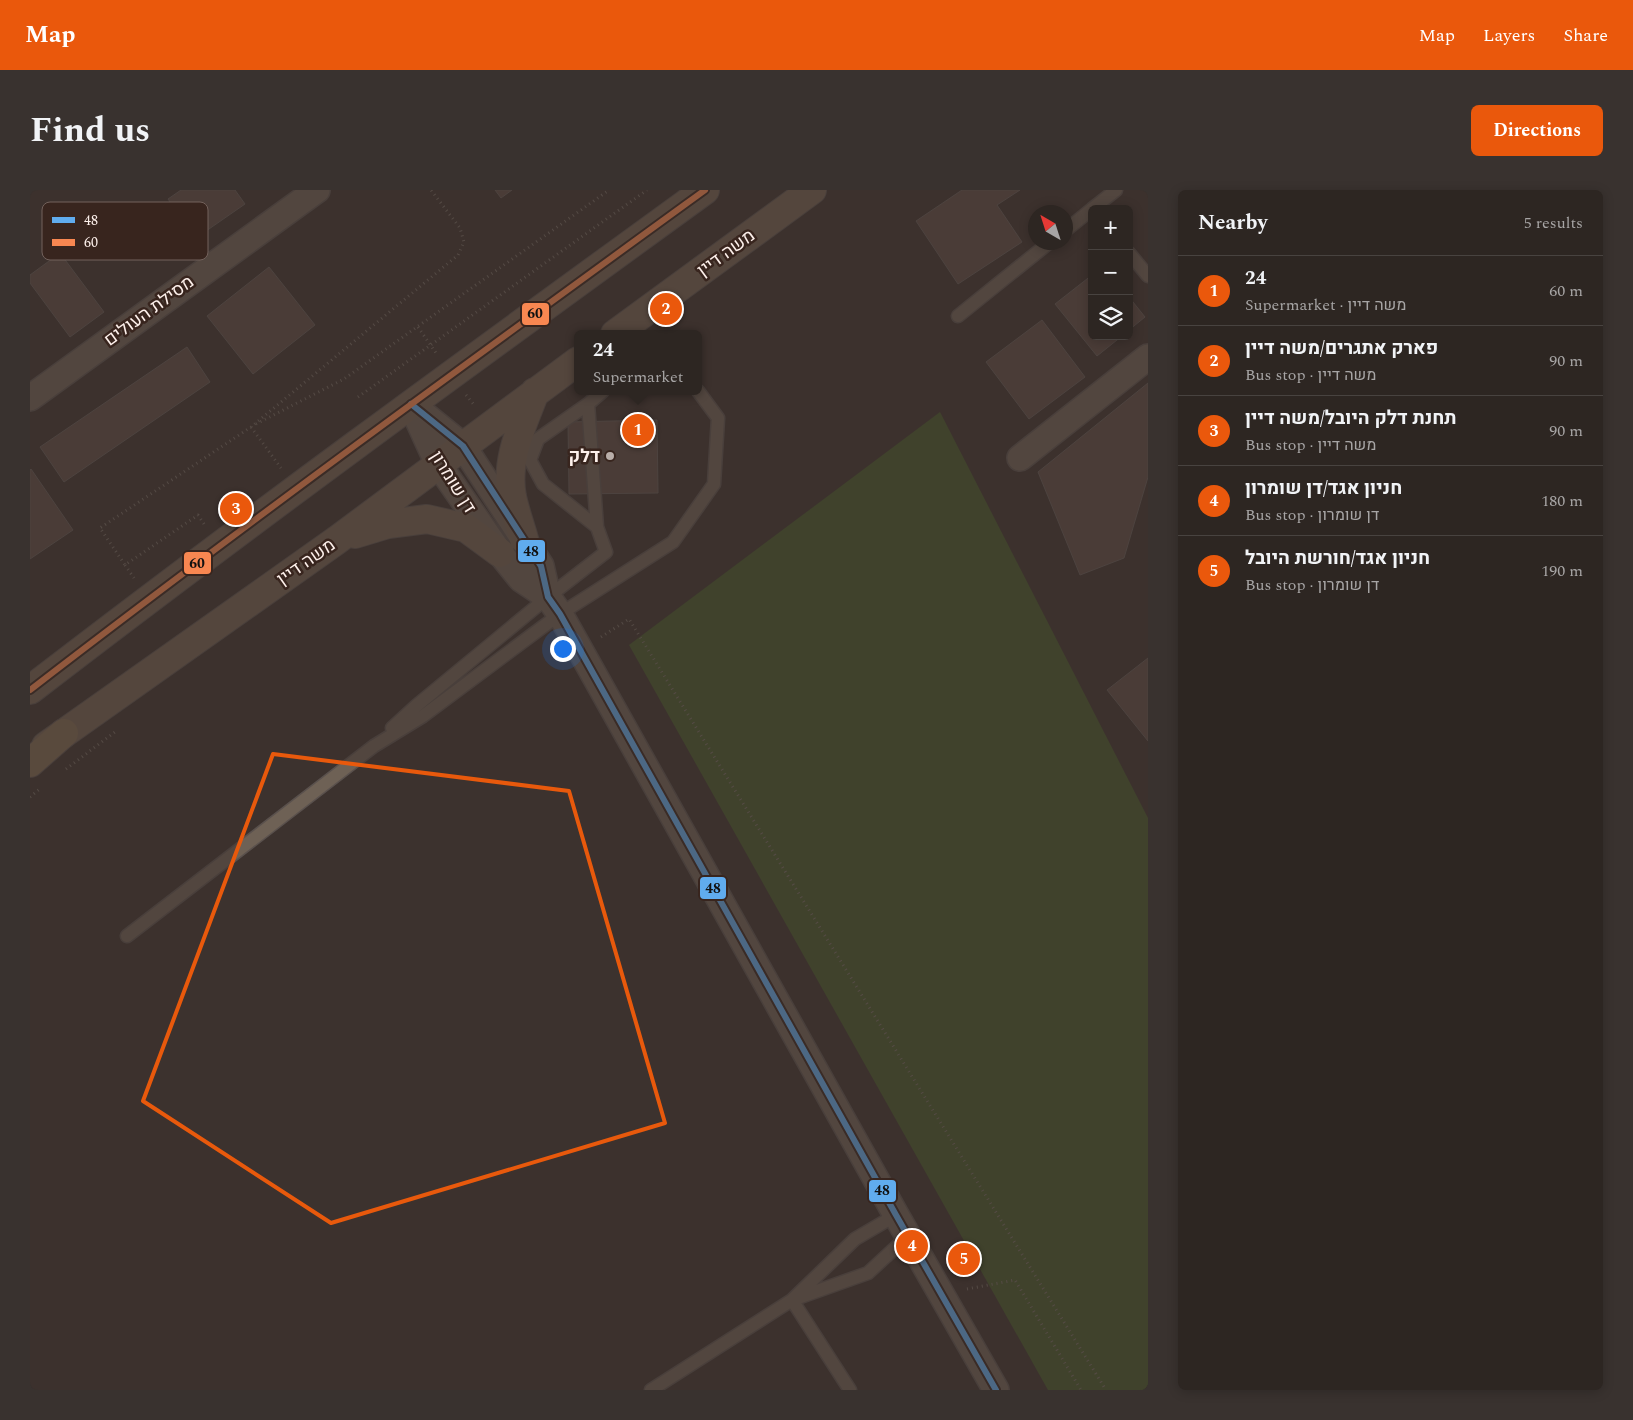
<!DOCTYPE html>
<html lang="en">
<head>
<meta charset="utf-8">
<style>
  body { margin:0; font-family:Spectral,Heebo,serif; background:#39322f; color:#f1f3f6 }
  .controls { position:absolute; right:15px; top:15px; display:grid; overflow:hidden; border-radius:8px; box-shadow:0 2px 12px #0003 }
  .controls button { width:45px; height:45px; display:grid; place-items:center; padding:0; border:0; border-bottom:1px solid #484340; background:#2d2622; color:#f1f3f6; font:25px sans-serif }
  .compass { position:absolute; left:998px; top:15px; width:45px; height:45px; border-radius:50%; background:#2d2622; box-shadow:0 2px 12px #0003; rotate:321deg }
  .you { position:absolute; left:532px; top:458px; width:18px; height:18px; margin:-12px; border:4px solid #fff; border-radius:50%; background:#1a73e8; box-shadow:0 0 0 8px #1a73e833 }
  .badge { display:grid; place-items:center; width:32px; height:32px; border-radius:50%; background:#ea580c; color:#fff; font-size:16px; font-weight:700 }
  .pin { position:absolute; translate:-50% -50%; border:2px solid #fff; box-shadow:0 1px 5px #0006 }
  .popup { position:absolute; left:544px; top:140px; width:128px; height:65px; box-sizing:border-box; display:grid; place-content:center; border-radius:8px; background:#2d2622; filter:drop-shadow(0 1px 4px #0005); font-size:16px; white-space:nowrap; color:#a7a5a5 }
  .popup b { font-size:19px; color:#f1f3f6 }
  .popup::after { content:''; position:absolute; left:50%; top:100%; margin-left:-10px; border:10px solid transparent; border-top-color:#2d2622 }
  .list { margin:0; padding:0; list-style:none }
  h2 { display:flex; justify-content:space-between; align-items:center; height:65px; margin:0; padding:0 20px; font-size:21px }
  h2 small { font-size:16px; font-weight:400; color:#a7a5a5 }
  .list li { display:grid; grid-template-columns:32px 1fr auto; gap:15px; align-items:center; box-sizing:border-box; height:70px; padding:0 20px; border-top:1px solid #484340 }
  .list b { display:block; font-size:19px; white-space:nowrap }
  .list p { margin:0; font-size:16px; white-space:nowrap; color:#a7a5a5 }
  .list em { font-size:16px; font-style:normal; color:#a7a5a5 }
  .icon { flex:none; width:28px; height:28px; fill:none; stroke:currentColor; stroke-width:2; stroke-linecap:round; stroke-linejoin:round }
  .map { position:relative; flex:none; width:1118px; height:1200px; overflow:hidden; border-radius:8px }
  header { display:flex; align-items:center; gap:30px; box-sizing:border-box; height:70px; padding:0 25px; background:#ea580c; color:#fff }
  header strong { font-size:24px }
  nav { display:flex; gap:28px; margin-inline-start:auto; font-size:18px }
  .intro { display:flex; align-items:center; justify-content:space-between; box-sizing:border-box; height:120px; padding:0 30px }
  h1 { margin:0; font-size:35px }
  .button { padding:12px 22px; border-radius:8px; background:#ea580c; color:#fff; font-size:18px; font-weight:700 }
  main { display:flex; gap:30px; padding:0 30px }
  aside { flex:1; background:#2d2622; border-radius:8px; box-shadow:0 2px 12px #0003 }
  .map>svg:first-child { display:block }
  .green { fill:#45582b }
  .building { fill:#5c4a43; stroke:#615955 }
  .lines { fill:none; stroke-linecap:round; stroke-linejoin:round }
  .lane-casing { stroke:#5a514d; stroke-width:15 }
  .street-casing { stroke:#5a514d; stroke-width:28 }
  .secondary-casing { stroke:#5a514d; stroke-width:30 }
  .highway-casing { stroke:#5a514d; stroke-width:30 }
  .path { stroke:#736961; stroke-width:3; stroke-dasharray:1 4; stroke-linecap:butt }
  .lane { stroke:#6e6155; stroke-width:12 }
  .street { stroke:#6e6155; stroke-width:25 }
  .secondary { stroke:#726151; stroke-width:28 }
  .highway { stroke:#7d6851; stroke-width:28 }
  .bus-1-casing { stroke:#38251e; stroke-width:10 }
  .bus-2-casing { stroke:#38251e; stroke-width:10 }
  .bus-1 { stroke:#60acee; stroke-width:6 }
  .bus-2 { stroke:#f88751; stroke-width:6 }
  .marked { fill:none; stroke:#e8590c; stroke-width:4; stroke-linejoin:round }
  .poi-dot { fill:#b9aea9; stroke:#38251e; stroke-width:2 }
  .labels { text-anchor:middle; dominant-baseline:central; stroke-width:5; stroke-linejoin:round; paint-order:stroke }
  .street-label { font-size:18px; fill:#fdf0eb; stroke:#38251e }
  .poi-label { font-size:18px; font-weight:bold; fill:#fdf0eb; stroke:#38251e; text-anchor:end }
  .key { fill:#38251e; stroke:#73625c; stroke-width:1 }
  .key-label { font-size:14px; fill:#fdf0eb }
  .line-badge { stroke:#38251e; stroke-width:2 }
  .pale-badge-label { font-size:14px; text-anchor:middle; font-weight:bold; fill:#111 }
</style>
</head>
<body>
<header>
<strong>Map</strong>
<nav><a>Map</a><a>Layers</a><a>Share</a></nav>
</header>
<div class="intro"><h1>Find us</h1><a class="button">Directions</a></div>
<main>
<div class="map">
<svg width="1118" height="1200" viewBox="0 0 1118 1200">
  <rect width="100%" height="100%" fill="#3c322e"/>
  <!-- green -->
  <path class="green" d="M910 222 1118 628V1200H1018L599 455Z"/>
  <!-- building -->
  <path class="building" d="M151 0H205L215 14 166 48 138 9Z
    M465 0H482L471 8Z
    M932 0H990L967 15 992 52 928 94 886 31Z
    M30 63 74 122 40 147 0 93V85Z
    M239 77 285 135 223 184 177 126Z
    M1062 85V146H1092L1067 166 1025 114Z
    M1099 107 1115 127 1099 140Z
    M1012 130 1055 187 999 229 956 172Z
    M157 157 180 192 34 292 10 257Z
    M1118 193V287L1094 368 1050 385 1008 282Z
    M627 230 628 303 539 304 538 232Z
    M1 279 43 340 0 369V280Z
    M1118 468V551L1077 500Z"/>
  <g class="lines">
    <defs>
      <path id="lane" d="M1062 19 1086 0
        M1036 40 1062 19
        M1099 63 1118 86
        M928 126 1020 52
        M558 214 508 249 500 270 513 294 567 337
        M362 538 386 516 518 407 576 362 567 337 558 214 573 201
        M97 746 344 556 393 526 530 424 643 352 684 294 688 228 668 201
        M866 1025 825 1049 762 1110 838 1083 878 1046
        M621 1200 762 1110 820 1200"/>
      <path id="street" d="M0 208 287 0
        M381 214 433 256 511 376 518 407 530 424 866 1025 966 1200
        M383 219 408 274 470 363 491 389 518 407
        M990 268 1118 167"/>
      <path id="secondary" d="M585 144 782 0
        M325 344 358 334 397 329 436 338 470 363
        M494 349C490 335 485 321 482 307 475 270 492 236 505 202
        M0 500C222 329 448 165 675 0
        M16 556 307 350 548 171"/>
      <path id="highway" d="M0 573 34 543"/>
    </defs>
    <!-- lane casing -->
    <use href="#lane" class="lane-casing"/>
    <!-- street casing -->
    <use href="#street" class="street-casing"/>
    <!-- secondary casing -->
    <use href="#secondary" class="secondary-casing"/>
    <!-- highway casing -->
    <use href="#highway" class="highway-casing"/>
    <!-- path -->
    <path class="path" d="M388 137 406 163
      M436 205 445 216
      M328 207 617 0
      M226 234 314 189 579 0
      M221 237 251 278
      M174 334 168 325 95 375 70 338 221 237 428 65 434 52 430 38 401 0
      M95 375 104 388
      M571 447 599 429 1076 1200
      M36 579 85 542
      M0 607 11 598
      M937 1099 985 1090 1051 1200"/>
    <!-- lane -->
    <use href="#lane" class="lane"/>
    <!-- street -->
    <use href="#street" class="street"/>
    <!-- secondary -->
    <use href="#secondary" class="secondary"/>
    <!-- highway -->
    <use href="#highway" class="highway"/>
    <defs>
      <path id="bus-1" d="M381 214 433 256 511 376 518 407 530 424 866 1025 966 1200"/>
      <path id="bus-2" d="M0 500C222 329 448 165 675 0"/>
    </defs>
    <!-- bus-1 casing -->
    <use href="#bus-1" class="bus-1-casing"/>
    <!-- bus-2 casing -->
    <use href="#bus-2" class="bus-2-casing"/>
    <!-- bus-1 -->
    <use href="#bus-1" class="bus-1"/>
    <!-- bus-2 -->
    <use href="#bus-2" class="bus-2"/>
  </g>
  <!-- marked area -->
  <path d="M0 0H1118V1200H0ZM243 564 539 601 635 933 301 1033 113 911Z" fill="#3c322e" fill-opacity=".55" fill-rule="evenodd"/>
  <path class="marked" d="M243 564 539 601 635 933 301 1033 113 911Z"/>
  <!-- markers -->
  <circle class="poi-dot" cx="580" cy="266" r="5"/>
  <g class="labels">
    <!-- street labels -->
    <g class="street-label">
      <text transform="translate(696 63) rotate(-36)">משה דיין</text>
      <text transform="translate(119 121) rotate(-36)">מסילת העולים</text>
      <text transform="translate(423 292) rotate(58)">דן שומרון</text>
      <text transform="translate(276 372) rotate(-35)">משה דיין</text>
    </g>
    <!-- poi labels -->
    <g class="poi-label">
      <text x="570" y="266">דלק</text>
    </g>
  </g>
  <!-- legend -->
  <rect x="12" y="12" width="166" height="58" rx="8" class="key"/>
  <rect x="22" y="27" width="23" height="6" fill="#60acee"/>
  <rect x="22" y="49" width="23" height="7" fill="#f88751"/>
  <g class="key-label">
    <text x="54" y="35">48</text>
    <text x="54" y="57">60</text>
  </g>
  <g class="line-badge">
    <rect x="491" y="112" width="29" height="24" rx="5" fill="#f88751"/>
    <rect x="487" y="349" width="29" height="24" rx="5" fill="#60acee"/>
    <rect x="153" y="361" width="29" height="24" rx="5" fill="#f88751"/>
    <rect x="669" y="686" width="28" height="24" rx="5" fill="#60acee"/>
    <rect x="838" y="989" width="29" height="24" rx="5" fill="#60acee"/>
  </g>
  <g class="pale-badge-label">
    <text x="505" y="128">60</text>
    <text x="501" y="366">48</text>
    <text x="167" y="378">60</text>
    <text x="683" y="703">48</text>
    <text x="852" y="1005">48</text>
  </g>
</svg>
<div class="controls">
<button>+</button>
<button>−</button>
<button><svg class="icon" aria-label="layers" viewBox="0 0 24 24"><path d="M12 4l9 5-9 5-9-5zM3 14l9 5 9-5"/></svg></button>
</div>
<svg class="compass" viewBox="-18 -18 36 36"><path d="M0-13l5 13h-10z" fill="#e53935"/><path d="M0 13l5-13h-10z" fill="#a7a5a5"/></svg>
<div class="you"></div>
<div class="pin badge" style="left:608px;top:240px">1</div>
<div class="popup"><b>24</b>Supermarket</div>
<div class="pin badge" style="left:636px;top:119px">2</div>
<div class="pin badge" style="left:206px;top:319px">3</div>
<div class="pin badge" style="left:882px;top:1056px">4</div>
<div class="pin badge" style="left:934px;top:1069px">5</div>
</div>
<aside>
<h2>Nearby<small>5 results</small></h2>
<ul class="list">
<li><span class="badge">1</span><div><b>24</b><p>Supermarket · משה דיין</p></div><em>60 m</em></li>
<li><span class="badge">2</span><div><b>פארק אתגרים/משה דיין</b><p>Bus stop · משה דיין</p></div><em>90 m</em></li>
<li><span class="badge">3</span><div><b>תחנת דלק היובל/משה דיין</b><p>Bus stop · משה דיין</p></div><em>90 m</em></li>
<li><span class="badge">4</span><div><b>חניון אגד/דן שומרון</b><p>Bus stop · דן שומרון</p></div><em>180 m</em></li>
<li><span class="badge">5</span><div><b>חניון אגד/חורשת היובל</b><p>Bus stop · דן שומרון</p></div><em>190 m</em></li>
</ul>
</aside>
</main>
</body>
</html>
